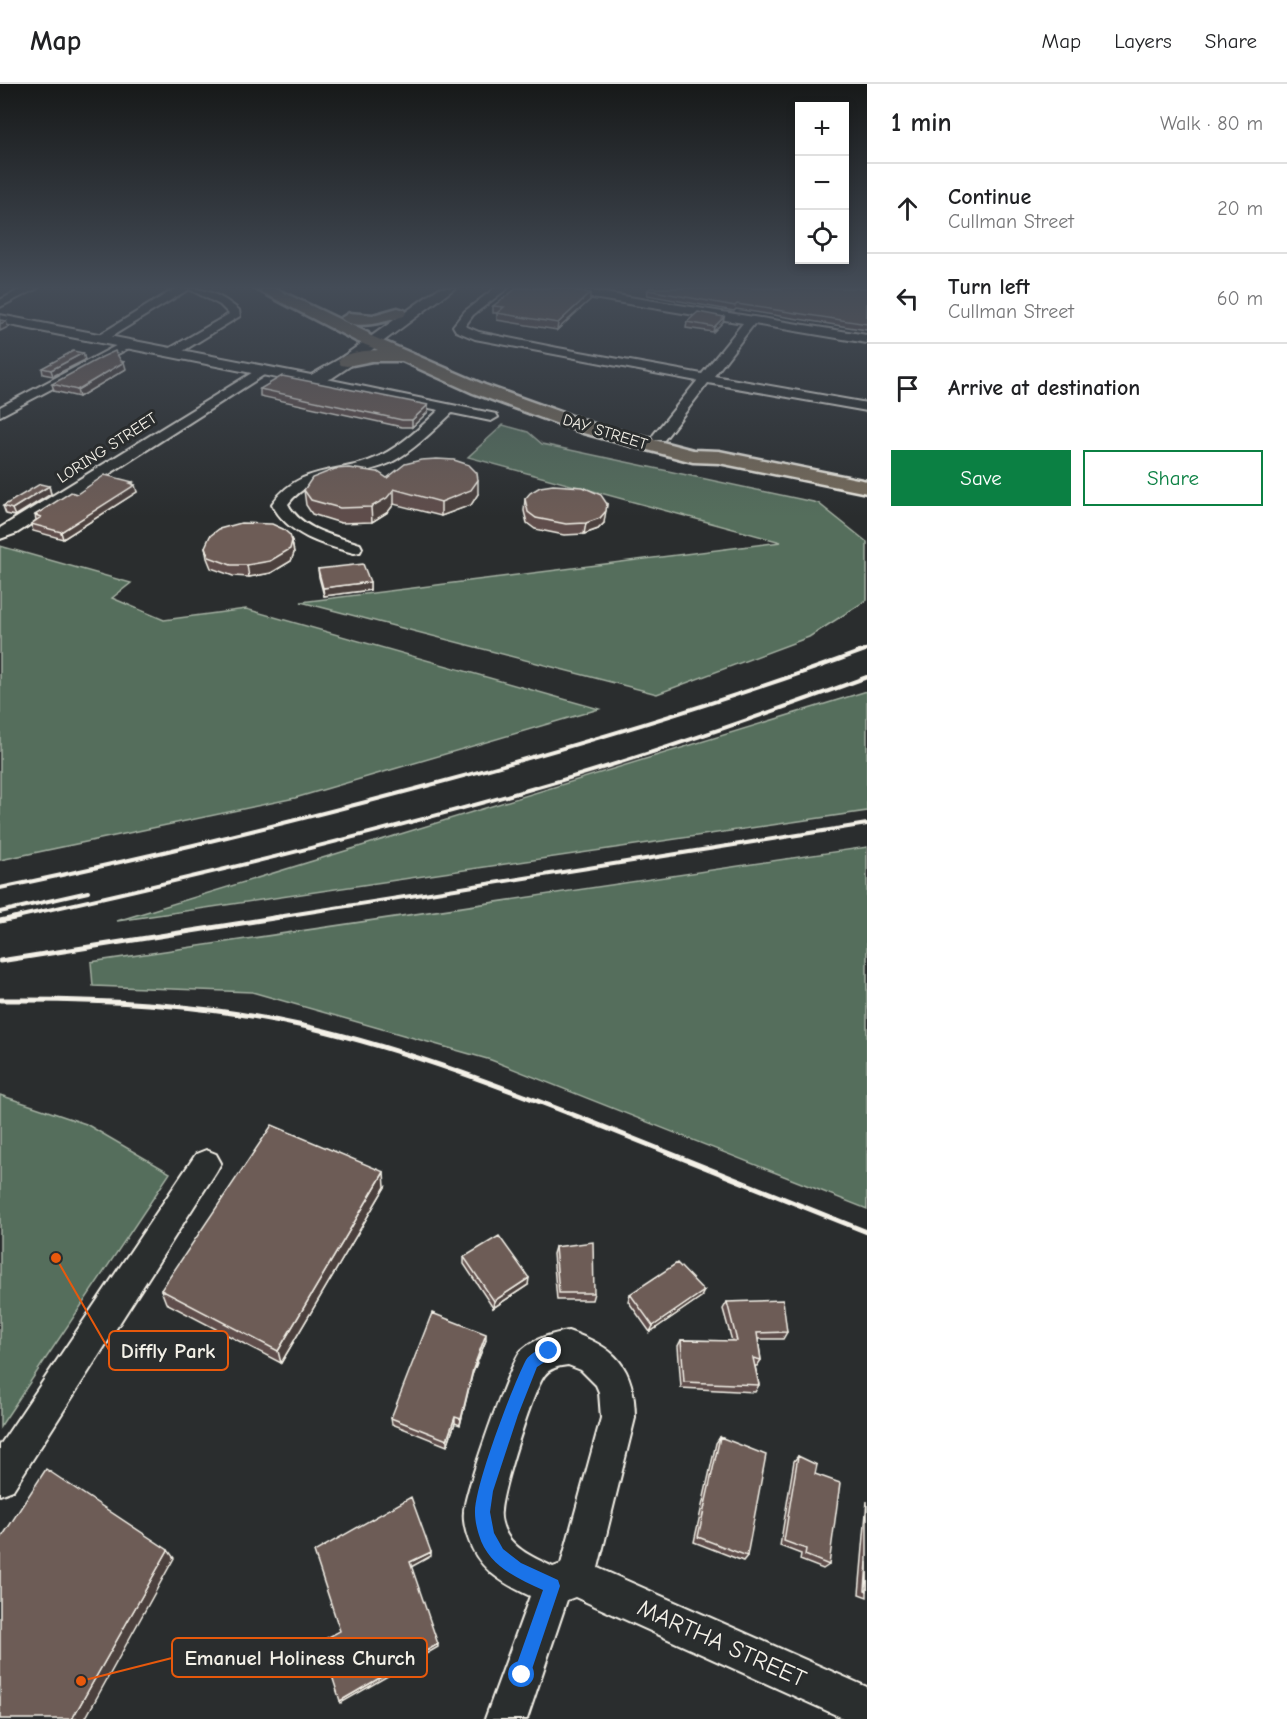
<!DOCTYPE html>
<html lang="en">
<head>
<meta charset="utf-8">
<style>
  body { margin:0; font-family:"Comic Neue",sans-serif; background:#f2f2f2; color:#202124 }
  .controls { position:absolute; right:18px; top:18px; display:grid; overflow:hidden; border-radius:0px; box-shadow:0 3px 9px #0003 }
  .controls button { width:54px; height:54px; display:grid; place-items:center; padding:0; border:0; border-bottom:2px solid #e0e0e0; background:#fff; color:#202124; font:30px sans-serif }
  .stop { position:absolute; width:18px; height:18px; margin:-14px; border:4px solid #1a73e8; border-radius:50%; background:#fff }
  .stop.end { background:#1a73e8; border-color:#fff; box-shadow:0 2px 6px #0008 }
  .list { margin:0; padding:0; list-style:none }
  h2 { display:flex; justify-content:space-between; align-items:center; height:78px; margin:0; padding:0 24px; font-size:26px }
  h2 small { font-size:20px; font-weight:400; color:#757577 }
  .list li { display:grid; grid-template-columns:39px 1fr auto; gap:18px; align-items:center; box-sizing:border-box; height:90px; padding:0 24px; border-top:2px solid #e0e0e0 }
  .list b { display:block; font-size:22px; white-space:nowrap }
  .list p { margin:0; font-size:20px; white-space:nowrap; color:#757577 }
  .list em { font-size:20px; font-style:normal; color:#757577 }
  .actions { display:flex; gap:12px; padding:18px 24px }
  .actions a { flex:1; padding:14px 0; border:2px solid #0b8043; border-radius:0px; text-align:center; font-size:21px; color:#0b8043 }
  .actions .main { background:#0b8043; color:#fff }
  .icon { flex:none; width:33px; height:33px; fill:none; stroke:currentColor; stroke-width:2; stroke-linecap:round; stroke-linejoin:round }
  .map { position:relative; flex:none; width:867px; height:1635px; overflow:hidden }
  header { display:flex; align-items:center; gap:36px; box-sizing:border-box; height:84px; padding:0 30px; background:#fff; border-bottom:2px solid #e0e0e0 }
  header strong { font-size:28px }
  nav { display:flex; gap:33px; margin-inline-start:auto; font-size:21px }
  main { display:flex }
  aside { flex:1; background:#fff }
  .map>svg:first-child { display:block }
  .green { fill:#556e5c; stroke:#a4b0a2; stroke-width:1.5 }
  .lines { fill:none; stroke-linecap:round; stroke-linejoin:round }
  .minor-casing { stroke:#f4f1e8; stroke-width:4 }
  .tertiary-casing { stroke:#f4f1e8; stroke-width:4 }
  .primary-casing { stroke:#f4f1e8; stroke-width:5 }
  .motorway-casing { stroke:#f4f1e8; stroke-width:5 }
  .minor { fill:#2a2d2e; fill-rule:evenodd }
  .tertiary { fill:#2a2d2e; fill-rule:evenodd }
  .primary { fill:#746a5a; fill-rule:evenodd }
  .motorway { fill:#746a5a; fill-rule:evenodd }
  .rail-far2 { stroke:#f4f1e8; stroke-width:3 }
  .rail-far1 { stroke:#f4f1e8; stroke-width:4 }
  .rail { stroke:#f4f1e8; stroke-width:5 }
  .wall { fill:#5e4e4b; stroke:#f4f1e8; stroke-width:1.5 }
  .shaded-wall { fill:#4c403d; stroke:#f4f1e8; stroke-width:1.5 }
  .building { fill:#6d5b57; stroke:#f4f1e8; stroke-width:1.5 }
  .route { fill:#1a73e8 }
  .labels { text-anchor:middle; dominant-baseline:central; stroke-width:6; stroke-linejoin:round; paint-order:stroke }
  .far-street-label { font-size:16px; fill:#f4f1e8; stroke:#2a2d2e }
  .near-street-label { font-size:24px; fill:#f4f1e8; stroke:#2a2d2e }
  .leader { fill:none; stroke:#e8590c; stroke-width:2 }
  .callout-dot { fill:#e8590c; stroke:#2a2d2e; stroke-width:2 }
  .callout { fill:#2a2d2e; stroke:#e8590c; stroke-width:2 }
  .callout-label { font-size:21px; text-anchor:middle; font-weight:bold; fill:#f4f1e8 }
</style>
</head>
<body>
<header>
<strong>Map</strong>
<nav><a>Map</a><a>Layers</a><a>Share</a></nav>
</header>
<main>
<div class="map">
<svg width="867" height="1635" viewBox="0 0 867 1635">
  <rect width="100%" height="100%" fill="#2a2d2e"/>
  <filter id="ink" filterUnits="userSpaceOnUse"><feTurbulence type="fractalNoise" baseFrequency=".0167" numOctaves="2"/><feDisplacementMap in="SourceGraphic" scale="12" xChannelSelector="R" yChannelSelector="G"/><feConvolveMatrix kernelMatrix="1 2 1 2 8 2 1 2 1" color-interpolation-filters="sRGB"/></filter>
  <g filter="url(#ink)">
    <!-- green -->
    <path class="green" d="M503 341 528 348 542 360 818 419 867 458V516L809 553 657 610 301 518 781 458 468 373Z
      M0 462 131 499 112 514 164 536 246 525 599 625 295 714 0 776Z
      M867 607V727L117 837Z
      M867 763V1125L491 976 252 908 93 902 91 878Z
      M0 1011 86 1040 170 1089 0 1343Z"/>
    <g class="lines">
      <defs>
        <path id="minor" d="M23 204H38L0 223V216Z
          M176 204C203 204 217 208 239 226L240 232 175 272H167L165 269 167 266 229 230 220 221 189 205 104 257H96L94 254Z
          M495 204H508L473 231 465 242 479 248 558 264 702 290 743 239 550 207 545 204H573L867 251V259L754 240 714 292 867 319V327L708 299 664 356H654L652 353 654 350 697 297 475 255 456 247 453 242 465 227Z
          M127 256 131 257V263L0 332V323Z
          M263 282 269 286 267 289 17 449 0 455V444Z
          M312 292 496 330 498 333 491 337 452 329C433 347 413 367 390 379 355 395 313 387 288 420 301 446 335 452 360 460L362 464 360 468 354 469C323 461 287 451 272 420 302 378 340 392 380 372 402 361 421 343 439 326L307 299 306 296 307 293Z
          M206 1066 216 1070 221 1079 216 1088 13 1406 0 1411V1361L196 1070Z
          M568 1247C615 1263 635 1282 635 1334L598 1484 867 1603V1635H845L575 1513 567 1516 527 1635H485L530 1512C501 1498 477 1485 467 1451 465 1444 463 1435 464 1428 464 1410 511 1275 522 1266 536 1254 551 1250 568 1247ZM568 1281 581 1286 596 1301 599 1308 601 1334 561 1480 553 1483C535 1474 512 1465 504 1445 502 1440 500 1432 501 1427 502 1406 532 1309 544 1292 549 1284 559 1282 568 1281Z"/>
        <path id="tertiary" d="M439 204H455L353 280 332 294 312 301 0 239V231L311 291 341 274Z"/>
        <path id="primary" d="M362 248 485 301 597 341 693 366 719 367 867 397V409L719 379 693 378 583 349 473 309 402 277H372L347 282 341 281 338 277C347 267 366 267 378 266L356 257 354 253 356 249Z"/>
        <path id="motorway" d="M254 204H274L368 249 370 253 368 257H356Z
          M398 224 404 226 406 229 404 232C388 237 354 248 341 234L349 229 373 231Z"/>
      </defs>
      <!-- minor casing -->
      <use href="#minor" class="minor-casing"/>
      <!-- tertiary casing -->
      <use href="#tertiary" class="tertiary-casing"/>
      <!-- primary casing -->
      <use href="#primary" class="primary-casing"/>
      <!-- motorway casing -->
      <use href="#motorway" class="motorway-casing"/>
      <!-- minor -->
      <use href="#minor" class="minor"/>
      <!-- tertiary -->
      <use href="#tertiary" class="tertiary"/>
      <!-- primary -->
      <use href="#primary" class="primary"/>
      <!-- motorway -->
      <use href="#motorway" class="motorway"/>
      <!-- rail-far2 -->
      <path class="rail-far2" d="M861 567 867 565"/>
      <!-- rail-far1 -->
      <path class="rail-far1" d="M0 804C141 775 280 741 419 704 570 664 719 620 865 566
        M0 828 88 808
        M12 834C191 794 369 752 545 701 654 670 761 632 867 593
        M271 834 867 740"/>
      <!-- rail -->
      <path class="rail" d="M0 837 19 833
        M0 877 280 833
        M0 916C103 915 207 920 308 943 411 967 511 1006 609 1045 695 1079 781 1114 867 1148"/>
    </g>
    <!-- wall -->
    <path class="wall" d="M867 204V246L736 225 734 227 647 211 648 206Z
      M590 216 557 246 497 236V229H493V222Z
      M724 233 723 238 713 248 686 244 687 238Z
      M83 269 85 276 53 292 43 290 42 284Z
      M126 285 79 313 54 307 52 300Z
      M260 305 428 328 412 343H402L260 312Z
      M387 394 478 410 471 421 441 432 394 420 388 428 372 438 341 439 312 430 306 421 304 406Z
      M133 400 137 408 63 455 33 447 31 440 36 436 35 431 77 410Z
      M49 402 51 410 15 432 6 430 3 422Z
      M525 415 604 439 598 445 584 450 564 451 535 445 527 439 524 427Z
      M292 457 294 469 291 477 271 489 249 493 233 492 211 484 207 474 205 463Z
      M318 485 370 498V506L324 512 319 493Z
      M385 1103 281 1279 166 1219 161 1206Z
      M555 1163 594 1209 592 1216H557L553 1170Z
      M464 1173 528 1201 493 1224 464 1180Z
      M630 1210 701 1213 650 1248 628 1217Z
      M727 1218 787 1248 783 1255H758L761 1276 757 1282H755L759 1301 755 1308 681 1304 678 1262 681 1256 732 1257 723 1225Z
      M486 1256 472 1291 460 1341 455 1339 447 1362 392 1340 391 1334Z
      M720 1353 747 1472 743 1477 694 1458 716 1359Z
      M798 1372 815 1390 829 1481 823 1485 800 1476 801 1470 780 1462 794 1377Z
      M867 1417V1513L859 1510Z"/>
    <!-- shaded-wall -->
    <path class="shaded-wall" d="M590 209V216L557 246 558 239Z
      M724 233 723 238 713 248 714 243Z
      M6 237 8 243 0 247V240Z
      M83 269 85 276 53 292 51 286Z
      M124 278 126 285 79 313 77 306Z
      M428 321V328L412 343V336Z
      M478 396V410L471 421 441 432V418Z
      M133 398V402L135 401 137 408 63 455 61 448Z
      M49 402 51 410 15 432 12 425Z
      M394 405V420L388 428 372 438 371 423Z
      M607 420 604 439 598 445 584 450 586 439Z
      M292 457 294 469 291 477 271 489 249 493 247 481Z
      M370 498V506L324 512 323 504Z
      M384 1088 385 1103 281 1279 278 1267Z
      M529 1194 528 1201 493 1224 494 1217Z
      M704 1207 701 1213 650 1248 653 1242Z
      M486 1250V1256L472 1291 460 1341 461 1335 473 1285Z
      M455 1333V1339L447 1362V1356Z
      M168 1466 174 1474 85 1635H72Z
      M431 1468V1472L411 1483 410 1478Z
      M438 1560V1563L341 1619 340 1617Z"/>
    <!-- building -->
    <path class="building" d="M517 204H561L590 209 558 239 497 229 504 223 493 222Z
      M650 204H867V240L737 220 735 222 648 206Z
      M698 228 724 233 714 243 687 238Z
      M0 236 6 237 0 240Z
      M73 267 83 269 51 286 42 284Z
      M115 267 121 277 124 278 77 306 52 300 102 273Z
      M282 292 428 321 412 336H402L260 305Z
      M437 375 454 376 469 381 477 389 478 396 471 406 441 418 394 405 387 414 371 423 340 424 311 416 304 406 312 394 335 385 349 384 378 388 387 394 405 380 421 376Z
      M105 391 133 398 130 399 135 401 61 448 31 440 41 433 35 431 71 408 77 410Z
      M40 400 49 402 12 425 3 422Z
      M553 401 583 403 601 411 607 420 606 427 600 434 586 439 566 440 536 434 528 428 525 415 530 409 540 403Z
      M241 439 272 440 283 445 290 451 292 457 290 465 270 477 247 481H231L209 473 205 463 210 452 219 445Z
      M363 480 370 498 323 504 318 485Z
      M272 1041 384 1088 278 1267 161 1206Z
      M499 1152 529 1194 494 1217 464 1173Z
      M593 1158 594 1209H559L555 1163Z
      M677 1179 704 1207 653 1242 630 1210Z
      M783 1216 787 1248 757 1249 761 1276 753 1274 759 1301 684 1298 681 1256 737 1257 727 1218Z
      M432 1229 486 1250 473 1285 461 1335 455 1333 447 1356 391 1334Z
      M720 1353 766 1371 747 1472 698 1453Z
      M798 1372 817 1381 815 1390 840 1399 829 1481 805 1471 806 1465 784 1457Z
      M46 1385 168 1466 72 1635H0V1456Z
      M411 1413 431 1468 410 1478 438 1560 340 1617 321 1557 340 1547 314 1468Z
      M867 1478V1507L865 1506Z"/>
  </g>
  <!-- sky -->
  <linearGradient id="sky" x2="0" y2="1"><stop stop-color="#171919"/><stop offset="0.47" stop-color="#444c57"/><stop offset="1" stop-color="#444c57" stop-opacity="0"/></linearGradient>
  <rect width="867" height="433" fill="url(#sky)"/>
  <!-- route -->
  <path class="route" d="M549 1261 554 1263 556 1267 554 1272 537 1283 518 1331 493 1407 490 1428 494 1449 503 1465 521 1479 558 1496 560 1502 530 1591 528 1596 522 1599 516 1596 513 1591 543 1506C517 1494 488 1482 479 1451 477 1445 475 1436 475 1429 474 1403 513 1301 526 1276 530 1269 542 1264 549 1261Z"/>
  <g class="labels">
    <!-- far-street labels -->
    <g class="far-street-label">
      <text transform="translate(605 348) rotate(17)">DAY STREET</text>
      <text transform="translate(107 364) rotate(-33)">LORING STREET</text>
    </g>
    <!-- near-street labels -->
    <g class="near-street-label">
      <text transform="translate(722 1559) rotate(24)">MARTHA STREET</text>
    </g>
  </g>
  <!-- callouts -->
  <path class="leader" d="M56 1174L109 1266M81 1597L172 1574"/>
  <g class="callout-dot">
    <circle cx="56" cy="1174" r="6"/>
    <circle cx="81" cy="1597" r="6"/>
  </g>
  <g class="callout">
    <rect x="109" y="1247" width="119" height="39" rx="6"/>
    <rect x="172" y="1554" width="255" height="39" rx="6"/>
  </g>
  <g class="callout-label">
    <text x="168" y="1274">Diffly Park</text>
    <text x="300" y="1581">Emanuel Holiness Church</text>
  </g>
</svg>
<div class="controls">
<button>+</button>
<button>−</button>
<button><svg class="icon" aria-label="locate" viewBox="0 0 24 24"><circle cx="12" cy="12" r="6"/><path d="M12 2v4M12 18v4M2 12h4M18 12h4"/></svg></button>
</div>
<div class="stop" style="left:522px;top:1591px"></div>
<div class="stop end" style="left:549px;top:1267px"></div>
</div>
<aside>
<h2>1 min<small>Walk · 80 m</small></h2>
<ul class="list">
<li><svg class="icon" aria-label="ahead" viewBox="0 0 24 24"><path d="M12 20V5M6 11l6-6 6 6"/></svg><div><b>Continue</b><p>Cullman Street</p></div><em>20 m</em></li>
<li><svg class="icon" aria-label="left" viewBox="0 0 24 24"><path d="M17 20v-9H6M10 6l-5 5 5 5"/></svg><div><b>Turn left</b><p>Cullman Street</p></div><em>60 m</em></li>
<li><svg class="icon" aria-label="arrive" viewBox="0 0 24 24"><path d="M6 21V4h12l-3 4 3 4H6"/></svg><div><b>Arrive at destination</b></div></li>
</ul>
<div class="actions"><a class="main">Save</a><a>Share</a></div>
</aside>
</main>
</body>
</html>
